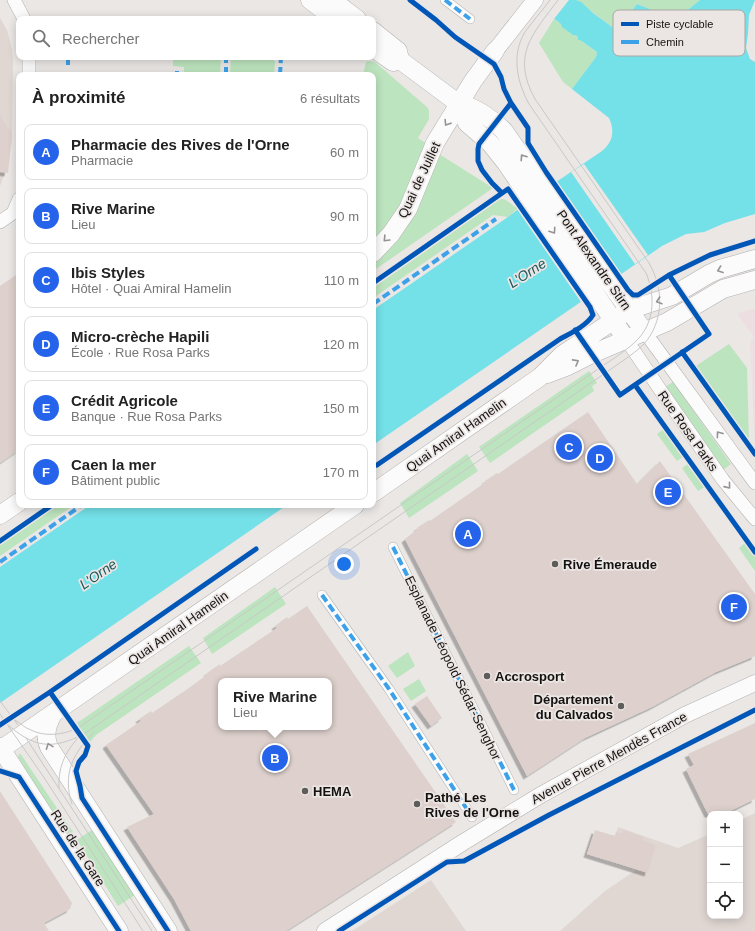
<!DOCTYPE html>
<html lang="fr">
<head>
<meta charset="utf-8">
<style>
  body { margin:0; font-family:Arial,sans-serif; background:#f6f6f6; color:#222 }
  .controls { position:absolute; right:12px; bottom:12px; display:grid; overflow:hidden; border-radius:8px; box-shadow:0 2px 10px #0003 }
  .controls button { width:36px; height:36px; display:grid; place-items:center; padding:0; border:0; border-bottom:1px solid #e0e0e0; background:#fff; color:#222; font:20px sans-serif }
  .you { position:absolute; left:344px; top:564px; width:14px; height:14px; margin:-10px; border:3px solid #fff; border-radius:50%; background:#1a73e8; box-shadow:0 0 0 6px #1a73e833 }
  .badge { display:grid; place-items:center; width:26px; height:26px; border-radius:50%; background:#2563eb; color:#fff; font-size:13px; font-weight:700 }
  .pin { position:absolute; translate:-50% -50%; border:2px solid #fff; box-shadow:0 1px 4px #0006 }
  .popup { position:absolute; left:218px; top:678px; width:114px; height:52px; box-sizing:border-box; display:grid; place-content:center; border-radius:8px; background:#fff; filter:drop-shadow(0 1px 3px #0005); font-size:13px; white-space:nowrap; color:#767676 }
  .popup b { font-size:15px; color:#222 }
  .popup::after { content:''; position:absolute; left:50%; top:100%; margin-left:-8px; border:8px solid transparent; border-top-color:#fff }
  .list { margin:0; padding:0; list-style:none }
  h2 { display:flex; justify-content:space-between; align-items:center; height:52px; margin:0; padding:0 16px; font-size:17px }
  h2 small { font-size:13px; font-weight:400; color:#767676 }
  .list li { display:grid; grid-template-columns:26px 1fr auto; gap:12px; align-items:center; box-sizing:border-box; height:56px; margin:0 8px 8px; padding:0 8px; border:1px solid #e0e0e0; border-radius:8px }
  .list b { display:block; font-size:15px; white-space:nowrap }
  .list p { margin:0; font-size:13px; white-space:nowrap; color:#767676 }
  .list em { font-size:13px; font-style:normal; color:#767676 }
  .icon { flex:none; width:22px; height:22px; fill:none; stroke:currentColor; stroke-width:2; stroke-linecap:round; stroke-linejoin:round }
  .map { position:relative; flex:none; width:755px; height:931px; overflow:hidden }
  .search { position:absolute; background:#fff; box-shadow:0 2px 10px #0003; left:16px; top:16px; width:360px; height:44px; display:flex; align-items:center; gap:10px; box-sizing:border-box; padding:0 14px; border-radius:8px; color:#767676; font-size:15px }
  .panel { position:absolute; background:#fff; box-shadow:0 2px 10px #0003; left:16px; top:72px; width:360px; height:436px; border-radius:8px }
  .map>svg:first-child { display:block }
  .built { fill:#e0d7d3 }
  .industrial { fill:#eddee1 }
  .green { fill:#bce4be }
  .water { fill:#74e0e8 }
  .pier { fill:#eae7e5 }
  .building { fill:#ded1cd; fill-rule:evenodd; filter:url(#shadow) }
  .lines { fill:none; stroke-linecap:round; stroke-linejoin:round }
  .pedestrian-casing { stroke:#b3b1b0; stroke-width:10 }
  .minor-casing { stroke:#b3b1b0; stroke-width:14 }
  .tertiary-casing { stroke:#b3b1b0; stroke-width:17 }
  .secondary-casing { stroke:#b3b1b0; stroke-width:19 }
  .pedestrian { stroke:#fcfbfb; stroke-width:9 }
  .minor { stroke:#fcfbfb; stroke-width:13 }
  .tertiary { stroke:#fcfbfb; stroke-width:16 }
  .secondary { stroke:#fcfbfb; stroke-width:18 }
  .tram { stroke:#c9c8c8; stroke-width:1 }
  .quiet { stroke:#3da1ea; stroke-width:4; stroke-dasharray:8 4; stroke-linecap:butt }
  .cycleway-casing { stroke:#ebe6e4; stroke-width:8 }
  .cycleway { stroke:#0057b8; stroke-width:5 }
  .oneway { stroke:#949292 }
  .poi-dot { fill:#5f5d5b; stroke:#ebe6e4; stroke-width:1.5 }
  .labels { text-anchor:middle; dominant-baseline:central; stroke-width:3.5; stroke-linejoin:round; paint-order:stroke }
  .street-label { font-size:13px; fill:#141211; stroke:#ebe6e4 }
  .poi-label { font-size:13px; font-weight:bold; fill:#141211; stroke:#ebe6e4; text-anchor:start }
  .water-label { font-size:14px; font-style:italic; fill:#1a585d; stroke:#ebe6e4 }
  .key { fill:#ebe6e4; stroke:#aaa6a5; stroke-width:1 }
  .key-label { font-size:11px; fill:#141211 }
</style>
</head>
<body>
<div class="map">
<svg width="755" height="931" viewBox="0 0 755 931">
  <defs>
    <filter id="shadow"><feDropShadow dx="-3.5" dy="3.5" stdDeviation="0" flood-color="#0004"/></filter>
  </defs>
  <rect width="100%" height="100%" fill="#eae7e5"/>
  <!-- built -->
  <path class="built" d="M0 18 7 30 12 49 13 63 12 142 6 170 0 186Z
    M755 813V931H560L605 891 636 870 607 861 618 827 678 848 710 834V916H740V820Z
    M431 880 466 931H352Z"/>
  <!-- industrial -->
  <path class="industrial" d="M755 309V446L750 342 754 337 737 313Z"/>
  <!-- green -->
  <path class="green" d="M576 0H700C694 5 689 10 683 14 669 23 650 10 637 4L619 28 615 29Z
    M554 19 579 37 581 41 597 52 596 57 572 89 563 82 539 43Z
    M173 57H221L220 75H184V67L173 66Z
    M231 57H272L275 62 274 75H230Z
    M370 61 375 62 428 108 429 111V119L418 138 427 144 404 199 387 227 375 238 373 234V75H363L366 62Z
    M439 154 493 188 373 271V261Z
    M502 199C509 200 511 206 518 208L508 217 493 215 373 298V288L498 200Z
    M729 344 747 368 749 443 696 366Z
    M589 371 597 383 592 386 594 391 490 463 479 447Z
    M673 382 731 464 722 471 663 388Z
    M664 429 684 456 677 461 657 434Z
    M467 454 478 471 409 518 400 503Z
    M689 463 706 486 698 491 682 468Z
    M56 505H74L0 556V544Z
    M745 543 755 556V571L739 548Z
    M275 587 286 604 212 654 203 638Z
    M189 646 201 663 96 735 90 742 77 723Z
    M408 652 415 666 397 678 388 666Z
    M419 679 426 691 411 701 403 689Z
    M20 753 73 832 67 836 18 757Z
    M96 827 138 893 118 906 77 840Z"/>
  <!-- water -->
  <path class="water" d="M530 0H576L581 2 593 13 615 29 619 28 637 4 669 17H677L683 14 700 0H755L749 15 748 34 746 48 750 59 755 62V214L725 223 704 232 686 234 662 246 373 445V310L508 217 531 199 602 151C613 142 615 131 609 118L572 89 596 57 597 52 580 40H578V37L576 35H572V34L562 27 561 24Z
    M90 505H287L0 703V567Z"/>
  <!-- pier -->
  <path class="pier" d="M530 0H569L554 19Z
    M584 164 648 255 635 264 571 172Z
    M556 182 621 274 581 302 517 209Z"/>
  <!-- building -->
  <path class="building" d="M0 115 12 134 8 173 0 172Z
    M19 273V450L0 463V286Z
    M588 412 637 484 660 461 755 594V656L716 672 652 707 585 738 527 776 405 539 418 529 417 528 429 520 430 521 486 482 485 481 497 473 498 474Z
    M307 606 456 822 286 931H191L174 899 127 827 154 814 106 745 141 721 139 719 151 711 152 713 189 688 208 674 207 673 220 664V666L277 628 275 626 287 617 288 619ZM221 681H329V727H221Z
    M427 696 442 718 431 726 415 704Z
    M755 723V799L724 814H708L686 769 694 765 688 754Z
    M0 791 72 903 70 909 44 923 49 931H0Z
    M595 830 615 836 616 832 622 834 623 830 644 837 643 840 656 845 648 873 587 854Z"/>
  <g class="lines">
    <defs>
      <path id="pedestrian" d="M445 0 470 19
        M393 547 514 790
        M322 595 389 689 472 817"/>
      <path id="minor" d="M14 0 24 19
        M29 57V75
        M0 222 13 213 19 199
        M644 331 755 483
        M626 339 661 391 723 480 755 519"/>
      <path id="tertiary" d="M495 51 535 0
        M325 931 462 843 539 796 685 715 755 683"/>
      <path id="secondary" d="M310 0 335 19
        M332 0 357 19
        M373 31 398 51 400 60
        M373 48 393 62 400 60
        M400 60 459 104C477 107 491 118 504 131L609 282 644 331
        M459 104 467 123 490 143 506 163 626 339
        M373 253 391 234 408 209 435 143 473 81 495 51
        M547 374 568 366 592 354 667 322 723 289 755 280
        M373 493 540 377 562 355 629 310 672 296 709 274 720 269 755 259
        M0 515 19 502
        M53 714C47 724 44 736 49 747L168 931
        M0 747 119 931
        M0 750 355 505"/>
    </defs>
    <!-- pedestrian casing -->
    <use href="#pedestrian" class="pedestrian-casing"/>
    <!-- minor casing -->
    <use href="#minor" class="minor-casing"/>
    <!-- tertiary casing -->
    <use href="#tertiary" class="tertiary-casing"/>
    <!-- secondary casing -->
    <use href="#secondary" class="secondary-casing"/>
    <!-- pedestrian -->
    <use href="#pedestrian" class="pedestrian"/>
    <!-- minor -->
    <use href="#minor" class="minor"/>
    <!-- tertiary -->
    <use href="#tertiary" class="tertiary"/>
    <!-- secondary -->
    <use href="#secondary" class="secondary"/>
    <!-- tram -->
    <path class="tram" d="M0 701 18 725
      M0 714 45 779 143 931
      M15 720C20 723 25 728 31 730 44 737 64 735 78 728L601 367C614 358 628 350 639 338 655 320 655 294 646 273L529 104C517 82 511 55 525 32 533 21 542 11 550 0
      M7 724C34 748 52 750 84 734L624 360C631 355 638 350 644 344 664 321 664 289 649 263L535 99C511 55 532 35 558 0
      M26 738 152 931
      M59 788C58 768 64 754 77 739
      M72 804C62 774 73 753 94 732"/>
    <!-- quiet -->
    <path class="quiet" d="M445 0 470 19
      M68 57V65
      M177 75V71
      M226 75V57
      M280 75 281 57
      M373 304 496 219
      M393 547 514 790
      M0 562 82 505
      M322 595 389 689 472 817"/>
    <defs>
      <path id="cycleway" d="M410 0 436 20 455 37 494 64 501 77 504 89 511 103 479 144 478 149V161L482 170 492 183 502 193
        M511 103 528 128V143L546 172 628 290 633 295H638L669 275 709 334 620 395 575 330
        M669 275 710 255 755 241
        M373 283 508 189 590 307 593 315C586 326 571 333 560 339L377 465
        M682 352 755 454
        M635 385 755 552
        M0 541 52 505
        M50 692 88 746 85 755 79 762 76 771 80 786 82 798 168 931
        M0 725 50 692 256 549
        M0 771 19 777 119 931
        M339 931 447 862 464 861 549 815 755 710"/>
    </defs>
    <!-- cycleway casing -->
    <use href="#cycleway" class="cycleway-casing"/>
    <!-- cycleway -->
    <use href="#cycleway" class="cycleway"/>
  </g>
  <!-- one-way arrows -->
  <defs><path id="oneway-chevron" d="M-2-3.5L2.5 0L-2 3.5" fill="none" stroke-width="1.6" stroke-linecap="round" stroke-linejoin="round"/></defs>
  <g class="oneway">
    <use href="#oneway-chevron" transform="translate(447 123) rotate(122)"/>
    <use href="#oneway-chevron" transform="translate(523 157) rotate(-124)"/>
    <use href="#oneway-chevron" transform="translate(553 231) rotate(56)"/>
    <use href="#oneway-chevron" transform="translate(386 239) rotate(134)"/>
    <use href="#oneway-chevron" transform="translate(720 270) rotate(160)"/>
    <use href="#oneway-chevron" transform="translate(659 301) rotate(162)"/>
    <use href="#oneway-chevron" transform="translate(576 362) rotate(-29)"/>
    <use href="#oneway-chevron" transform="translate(719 434) rotate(-126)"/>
    <use href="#oneway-chevron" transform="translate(728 486) rotate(51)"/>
    <use href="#oneway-chevron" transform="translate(49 746) rotate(-111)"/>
  </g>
  <!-- markers -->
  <g class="poi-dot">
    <circle cx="555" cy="564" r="4"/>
    <circle cx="487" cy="676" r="4"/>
    <circle cx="621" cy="706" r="4"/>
    <circle cx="305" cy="791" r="4"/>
    <circle cx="417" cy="804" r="4"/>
  </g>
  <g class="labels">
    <!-- street labels -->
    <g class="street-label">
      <text transform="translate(419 180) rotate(-65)">Quai de Juillet</text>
      <text transform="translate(594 260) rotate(55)">Pont Alexandre Stirn</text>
      <text transform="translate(688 431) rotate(55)">Rue Rosa Parks</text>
      <text transform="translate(456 435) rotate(-35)">Quai Amiral Hamelin</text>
      <text transform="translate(178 628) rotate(-35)">Quai Amiral Hamelin</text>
      <text transform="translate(453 668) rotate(64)">Esplanade Léopold Sédar-Senghor</text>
      <text transform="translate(609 758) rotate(-29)">Avenue Pierre Mendès France</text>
      <text transform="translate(78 848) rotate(57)">Rue de la Gare</text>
    </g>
    <!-- poi labels -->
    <g class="poi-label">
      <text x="563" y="564">Rive Émeraude</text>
      <text x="495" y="676">Accrosport</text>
      <text x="613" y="699" text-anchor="end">Département<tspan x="613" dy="15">du Calvados</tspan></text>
      <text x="313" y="791">HEMA</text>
      <text x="425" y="797">Pathé Les<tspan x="425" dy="15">Rives de l'Orne</tspan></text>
    </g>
    <!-- water labels -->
    <g class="water-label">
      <text transform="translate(527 273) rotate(-33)">L'Orne</text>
      <text transform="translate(98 574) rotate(-35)">L'Orne</text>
    </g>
  </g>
  <!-- legend -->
  <rect x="613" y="10" width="132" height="46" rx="6" class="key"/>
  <rect x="621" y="22" width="18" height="4" fill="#0057b8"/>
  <rect x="621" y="40" width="18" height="4" fill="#3da1ea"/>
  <g class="key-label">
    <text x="646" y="28">Piste cyclable</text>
    <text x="646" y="46">Chemin</text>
  </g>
</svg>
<div class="controls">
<button>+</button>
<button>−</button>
<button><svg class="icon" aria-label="locate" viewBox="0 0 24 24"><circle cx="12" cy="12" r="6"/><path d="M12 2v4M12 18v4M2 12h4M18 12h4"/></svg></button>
</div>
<div class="you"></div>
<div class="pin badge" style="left:468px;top:534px">A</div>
<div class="pin badge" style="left:275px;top:758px">B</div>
<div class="popup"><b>Rive Marine</b>Lieu</div>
<div class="pin badge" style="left:569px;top:447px">C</div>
<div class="pin badge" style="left:600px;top:458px">D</div>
<div class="pin badge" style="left:668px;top:492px">E</div>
<div class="pin badge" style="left:734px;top:607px">F</div>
<div class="search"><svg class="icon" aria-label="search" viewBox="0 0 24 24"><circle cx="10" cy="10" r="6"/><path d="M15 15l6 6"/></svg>Rechercher</div>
<section class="panel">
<h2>À proximité<small>6 résultats</small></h2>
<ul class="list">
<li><span class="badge">A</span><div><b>Pharmacie des Rives de l'Orne</b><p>Pharmacie</p></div><em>60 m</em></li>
<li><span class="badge">B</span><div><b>Rive Marine</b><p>Lieu</p></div><em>90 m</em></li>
<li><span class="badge">C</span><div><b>Ibis Styles</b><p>Hôtel · Quai Amiral Hamelin</p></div><em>110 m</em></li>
<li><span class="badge">D</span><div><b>Micro-crèche Hapili</b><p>École · Rue Rosa Parks</p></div><em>120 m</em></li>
<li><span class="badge">E</span><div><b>Crédit Agricole</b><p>Banque · Rue Rosa Parks</p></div><em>150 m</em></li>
<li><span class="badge">F</span><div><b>Caen la mer</b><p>Bâtiment public</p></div><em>170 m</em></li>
</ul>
</section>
</div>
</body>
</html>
